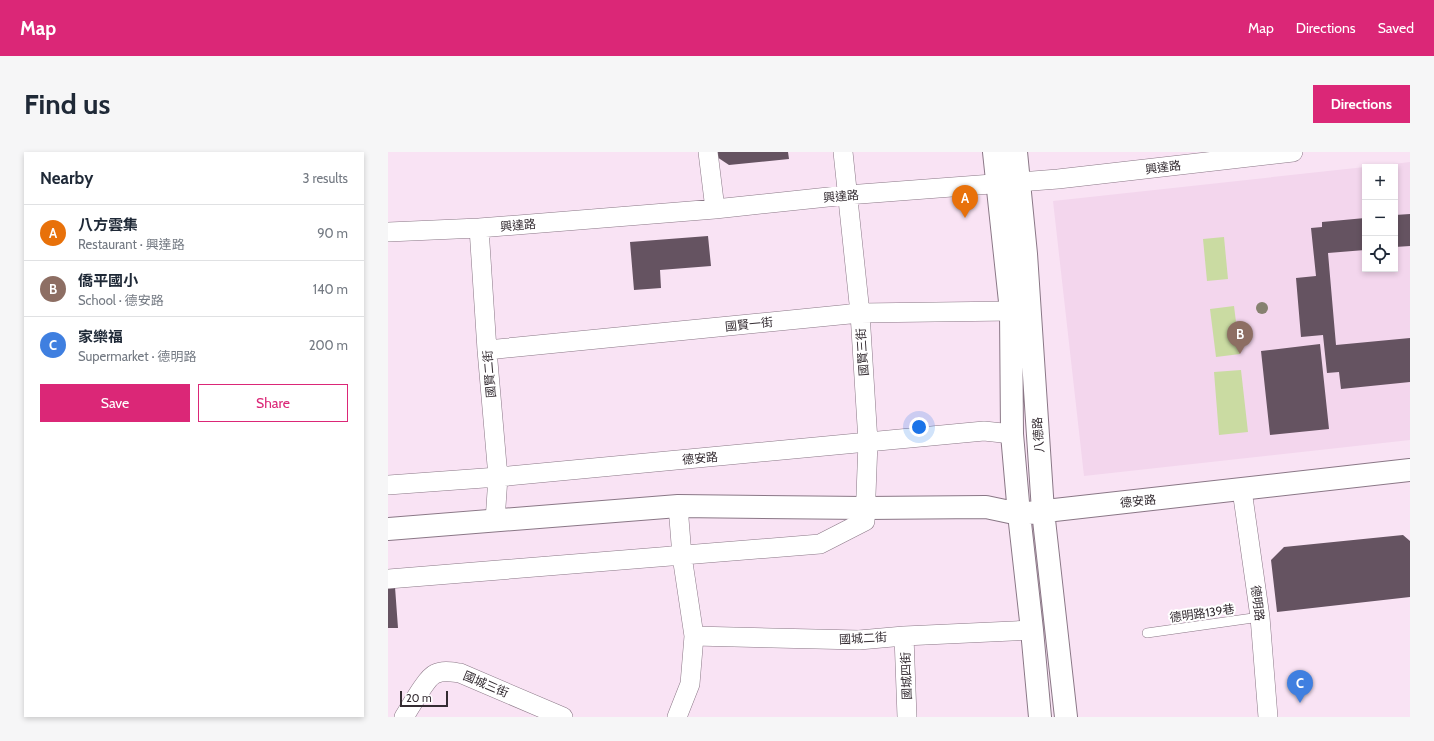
<!DOCTYPE html>
<html lang="en">
<head>
<meta charset="utf-8">
<style>
  body { margin:0; font-family:Cabin,"Noto Sans TC",sans-serif; background:#f6f6f7; color:#1f2937 }
  .controls { position:absolute; right:12px; top:12px; display:grid; overflow:hidden; border-radius:0px; box-shadow:0 2px 6px #0003 }
  .controls button { width:36px; height:36px; display:grid; place-items:center; padding:0; border:0; border-bottom:1px solid #e0e1e3; background:#fff; color:#1f2937; font:20px sans-serif }
  .scale { position:absolute; left:12px; bottom:10px; width:48px; box-sizing:border-box; padding-left:4px; border:2px solid #342c32; border-top:0; font-size:11px; line-height:14px; white-space:nowrap; color:#342c32; -webkit-text-stroke:3px #fff; paint-order:stroke }
  .you { position:absolute; left:531px; top:275px; width:14px; height:14px; margin:-10px; border:3px solid #fff; border-radius:50%; background:#1a73e8; box-shadow:0 0 0 6px #1a73e833 }
  .badge { display:grid; place-items:center; width:26px; height:26px; border-radius:50%; background:#db2777; color:#fff; font-size:13px; font-weight:700 }
  .pin { position:absolute; translate:-50% -33px; filter:drop-shadow(0 1px 2px #0008) }
  .pin::after { content:''; position:absolute; top:21px; width:14px; height:12px; background:inherit; clip-path:polygon(0 0,100% 0,50% 100%) }
  .list { margin:0; padding:0; list-style:none }
  h2 { display:flex; justify-content:space-between; align-items:center; height:52px; margin:0; padding:0 16px; font-size:17px }
  h2 small { font-size:13px; font-weight:400; color:#747a83 }
  .list li { display:grid; grid-template-columns:26px 1fr auto; gap:12px; align-items:center; box-sizing:border-box; height:56px; padding:0 16px; border-top:1px solid #e0e1e3 }
  .list b { display:block; font-size:15px; white-space:nowrap }
  .list p { margin:0; font-size:13px; white-space:nowrap; color:#747a83 }
  .list em { font-size:13px; font-style:normal; color:#747a83 }
  .actions { display:flex; gap:8px; padding:12px 16px }
  .actions a { flex:1; padding:9px 0; border:1px solid #db2777; border-radius:0px; text-align:center; font-size:14px; color:#db2777 }
  .actions .main { background:#db2777; color:#fff }
  .icon { flex:none; width:22px; height:22px; fill:none; stroke:currentColor; stroke-width:2; stroke-linecap:round; stroke-linejoin:round }
  .map { position:relative; flex:none; width:1022px; height:565px; overflow:hidden; border-radius:0px }
  header { display:flex; align-items:center; gap:24px; box-sizing:border-box; height:56px; padding:0 20px; background:#db2777; color:#fff }
  header strong { font-size:19px }
  nav { display:flex; gap:22px; margin-inline-start:auto; font-size:14px }
  .intro { display:flex; align-items:center; justify-content:space-between; box-sizing:border-box; height:96px; padding:0 24px }
  h1 { margin:0; font-size:28px }
  .button { padding:10px 18px; border-radius:0px; background:#db2777; color:#fff; font-size:14px; font-weight:700 }
  main { display:flex; gap:24px; padding:0 24px }
  aside { flex:1; background:#fff; border-radius:0px; box-shadow:0 2px 6px #0003 }
  .map>svg:first-child { display:block }
  .built { fill:#f3d6ed }
  .green { fill:#cadba2 }
  .building { fill:#655361 }
  .lines { fill:none; stroke-linecap:round; stroke-linejoin:round }
  .service-casing { stroke:#8a7786; stroke-width:10 }
  .minor-casing { stroke:#8a7786; stroke-width:20 }
  .tertiary-casing { stroke:#8a7786; stroke-width:24 }
  .service { stroke:#fff; stroke-width:9 }
  .minor { stroke:#fff; stroke-width:19 }
  .tertiary { stroke:#fff; stroke-width:22 }
  .tree { fill:#868170 }
  .labels { text-anchor:middle; dominant-baseline:central; stroke-width:4; stroke-linejoin:round; paint-order:stroke }
  .street-label { font-size:12px; fill:#342c32; stroke:#fff }
</style>
</head>
<body>
<header>
<strong>Map</strong>
<nav><a>Map</a><a>Directions</a><a>Saved</a></nav>
</header>
<div class="intro"><h1>Find us</h1><a class="button">Directions</a></div>
<main>
<aside>
<h2>Nearby<small>3 results</small></h2>
<ul class="list">
<li><span class="badge" style="background:#e8710a">A</span><div><b>八方雲集</b><p>Restaurant · 興達路</p></div><em>90 m</em></li>
<li><span class="badge" style="background:#8d6e63">B</span><div><b>僑平國小</b><p>School · 德安路</p></div><em>140 m</em></li>
<li><span class="badge" style="background:#3f7fe0">C</span><div><b>家樂福</b><p>Supermarket · 德明路</p></div><em>200 m</em></li>
</ul>
<div class="actions"><a class="main">Save</a><a>Share</a></div>
</aside>
<div class="map">
<svg width="1022" height="565" viewBox="0 0 1022 565">
  <rect width="100%" height="100%" fill="#f9e3f4"/>
  <!-- built -->
  <path class="built" d="M1022 10V288L696 324 665 49 977 15V117H1007V15H978Z"/>
  <!-- green -->
  <path class="green" d="M836 85 840 127 819 129 815 87Z
    M846 154 852 202 828 205 822 157Z
    M853 218 860 280 831 283 826 220Z"/>
  <!-- building -->
  <path class="building" d="M329 0H400L401 7 341 13 329 5Z
    M1022 62V94L1007 95V63Z
    M977 66V98L940 101 948 193 1022 186V230L953 237 951 220 939 221 935 183 913 185 908 126 928 124 923 76 934 75V70Z
    M320 84 323 114 272 118 273 136 246 138 242 90Z
    M932 192 941 277 882 283 873 199Z
    M1015 383 1022 389V445L889 460 883 408 896 395Z
    M7 435 10 476H0V436Z"/>
  <g class="lines">
    <defs>
      <path id="service" d="M759 481 872 465"/>
      <path id="minor" d="M320 0 327 57
        M91 76 99 198 110 325 107 369
        M0 80 91 76 327 57 459 43 670 27 905 0
        M99 198 472 161 623 159
        M0 333 110 325 596 279 624 282
        M854 338 872 465 880 565
        M290 354 294 404 306 484
        M0 427 432 392 477 369 480 290 472 161 455 0
        M516 484 519 565
        M16 565C22 556 38 526 47 522 55 518 64 520 72 521L175 565
        M289 565 302 532 306 484 471 488 516 484 644 478"/>
      <path id="tertiary" d="M606 0 623 159 624 282 631 362 644 478 652 565
        M628 0 638 102 655 359 678 565
        M0 377 290 354 477 356 598 355 631 362 1022 318"/>
    </defs>
    <!-- service casing -->
    <use href="#service" class="service-casing"/>
    <!-- minor casing -->
    <use href="#minor" class="minor-casing"/>
    <!-- tertiary casing -->
    <use href="#tertiary" class="tertiary-casing"/>
    <!-- service -->
    <use href="#service" class="service"/>
    <!-- minor -->
    <use href="#minor" class="minor"/>
    <!-- tertiary -->
    <use href="#tertiary" class="tertiary"/>
  </g>
  <!-- trees -->
  <circle class="tree" cx="874" cy="156" r="6"/>
  <g class="labels">
    <!-- street labels -->
    <g class="street-label">
      <text transform="translate(775 15) rotate(-7)">興達路</text>
      <text transform="translate(453 44) rotate(-5)">興達路</text>
      <text transform="translate(130 73) rotate(-5)">興達路</text>
      <text transform="translate(361 172) rotate(-6)">國賢一街</text>
      <text transform="translate(474 200) rotate(-94)">國賢三街</text>
      <text transform="translate(101 222) rotate(-95)">國賢二街</text>
      <text transform="translate(650 283) rotate(-94)">八德路</text>
      <text transform="translate(312 306) rotate(-5)">德安路</text>
      <text transform="translate(750 349) rotate(-6)">德安路</text>
      <text transform="translate(870 451) rotate(83)">德明路</text>
      <text transform="translate(814 461) rotate(-8)">德明路139巷</text>
      <text transform="translate(475 486) rotate(-3)">國城二街</text>
      <text transform="translate(518 524) rotate(-92)">國城四街</text>
      <text transform="translate(98 532) rotate(23)">國城三街</text>
    </g>
  </g>
</svg>
<div class="controls">
<button>+</button>
<button>−</button>
<button><svg class="icon" aria-label="locate" viewBox="0 0 24 24"><circle cx="12" cy="12" r="6"/><path d="M12 2v4M12 18v4M2 12h4M18 12h4"/></svg></button>
</div>
<div class="scale">20 m</div>
<div class="you"></div>
<div class="pin badge" style="left:577px;top:66px;background:#e8710a">A</div>
<div class="pin badge" style="left:852px;top:202px;background:#8d6e63">B</div>
<div class="pin badge" style="left:912px;top:551px;background:#3f7fe0">C</div>
</div>
</main>
</body>
</html>
